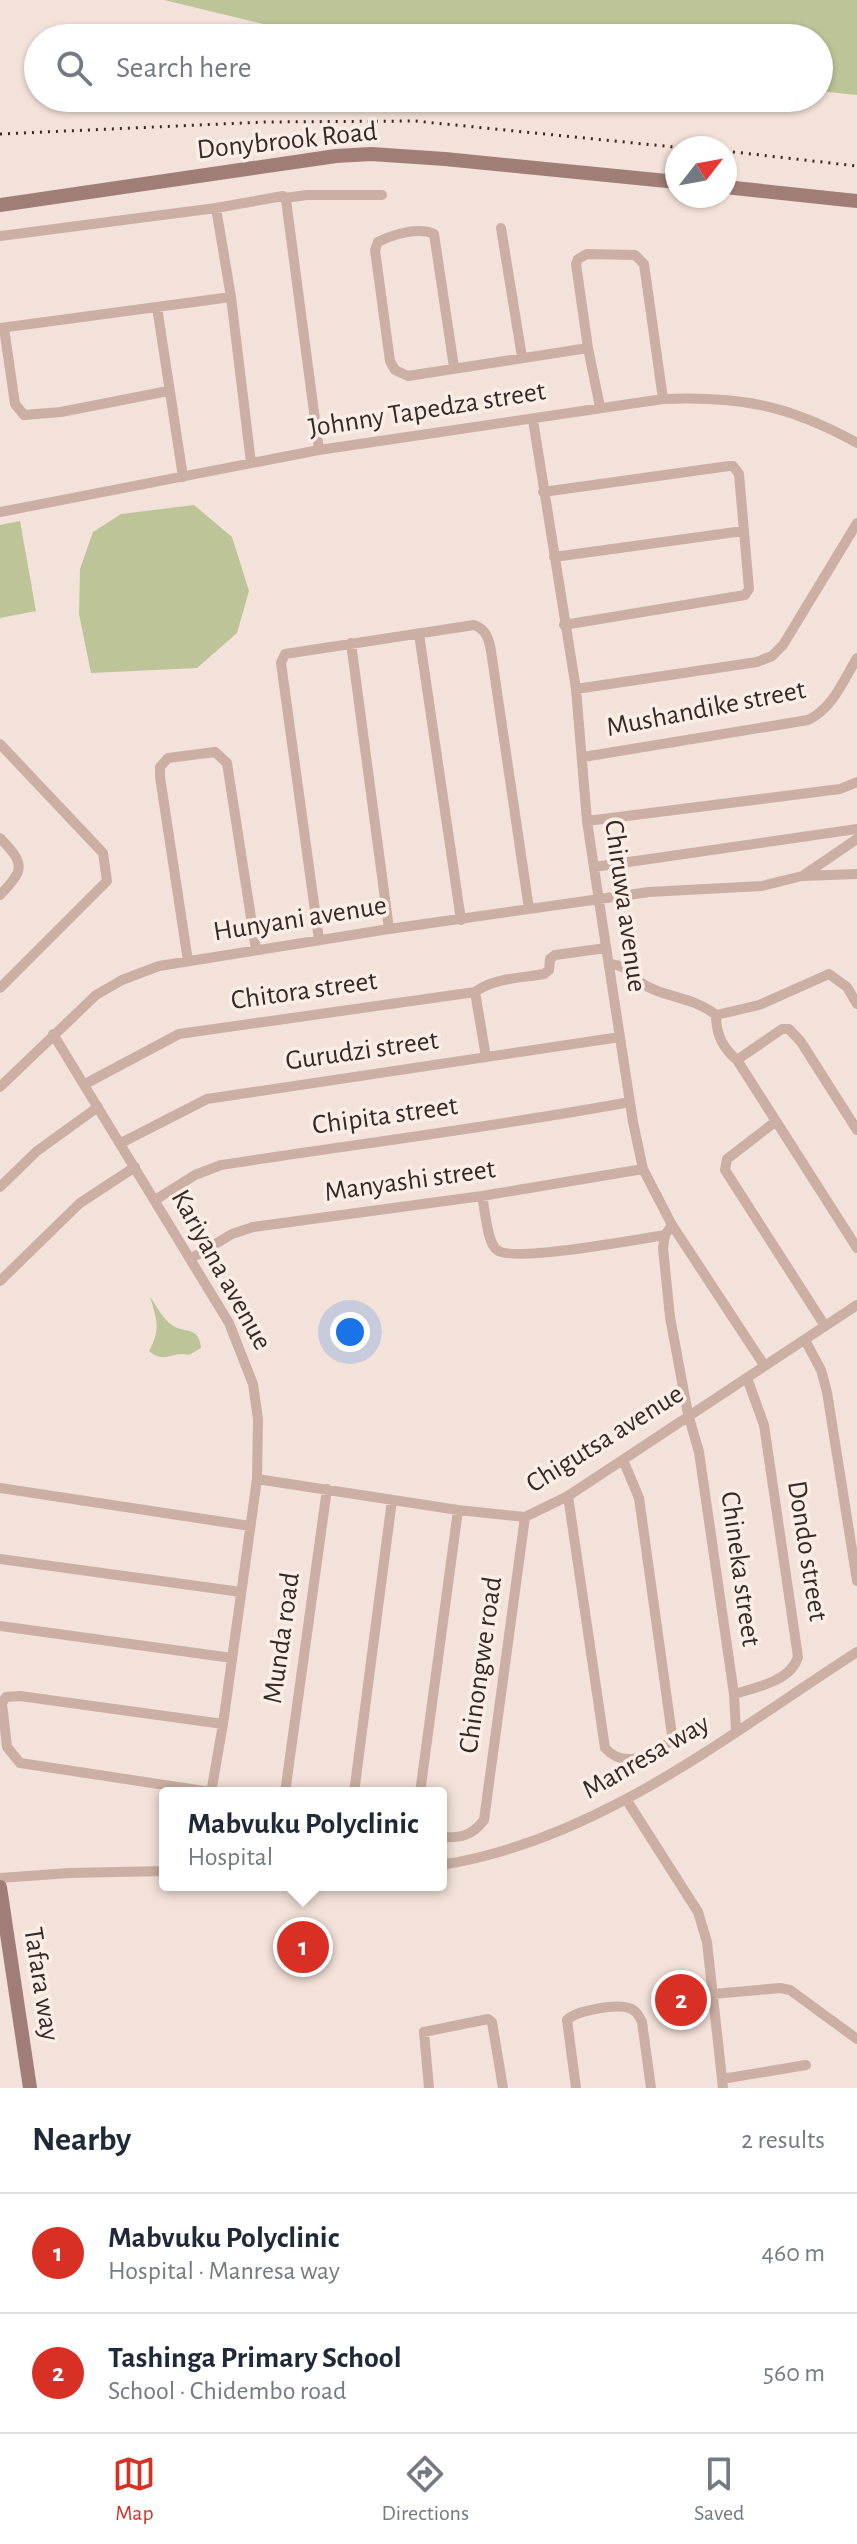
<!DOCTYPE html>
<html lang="en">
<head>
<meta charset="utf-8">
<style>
  body { margin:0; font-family:"Alegreya Sans",sans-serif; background:#f2f2f3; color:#1f2937 }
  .compass { position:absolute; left:665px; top:136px; width:72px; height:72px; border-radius:50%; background:#fff; box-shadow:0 2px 6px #0004; rotate:59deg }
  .you { position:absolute; left:350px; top:1332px; width:28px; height:28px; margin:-20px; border:6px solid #fff; border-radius:50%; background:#1a73e8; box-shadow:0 0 0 12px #1a73e833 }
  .badge { display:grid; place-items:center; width:52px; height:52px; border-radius:50%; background:#d93025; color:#fff; font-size:26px; font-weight:700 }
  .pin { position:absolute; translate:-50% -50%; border:4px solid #fff; box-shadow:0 2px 8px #0006 }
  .popup { position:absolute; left:159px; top:1787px; width:288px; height:104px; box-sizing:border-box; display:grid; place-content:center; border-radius:8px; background:#fff; filter:drop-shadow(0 2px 6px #0005); font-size:26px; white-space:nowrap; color:#747a83 }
  .popup b { font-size:30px; color:#1f2937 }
  .popup::after { content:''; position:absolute; left:50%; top:100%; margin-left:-16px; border:16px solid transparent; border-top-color:#fff }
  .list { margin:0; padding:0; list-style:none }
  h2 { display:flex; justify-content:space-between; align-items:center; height:104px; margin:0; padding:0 32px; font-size:34px }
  h2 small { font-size:26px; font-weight:400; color:#747a83 }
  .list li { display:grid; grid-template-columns:52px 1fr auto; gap:24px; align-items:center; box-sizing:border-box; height:120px; padding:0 32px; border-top:2px solid #e0e1e3 }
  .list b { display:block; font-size:30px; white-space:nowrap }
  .list p { margin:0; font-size:26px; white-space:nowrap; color:#747a83 }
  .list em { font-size:26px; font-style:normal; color:#747a83 }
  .icon { flex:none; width:44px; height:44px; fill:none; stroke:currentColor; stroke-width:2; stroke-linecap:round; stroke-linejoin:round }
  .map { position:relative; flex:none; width:857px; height:2088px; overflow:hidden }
  .search { position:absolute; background:#fff; box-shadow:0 2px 6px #0004; left:24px; right:24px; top:24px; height:88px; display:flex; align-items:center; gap:20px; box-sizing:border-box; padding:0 28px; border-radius:44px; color:#747a83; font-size:30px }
  .sheet { height:344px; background:#fff }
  nav { display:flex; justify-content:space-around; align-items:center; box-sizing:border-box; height:112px; border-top:2px solid #e0e1e3; background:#fff; font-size:22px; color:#747a83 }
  nav a { display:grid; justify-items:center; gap:4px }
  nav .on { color:#d93025 }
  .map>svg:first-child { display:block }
  .green { fill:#bdc498 }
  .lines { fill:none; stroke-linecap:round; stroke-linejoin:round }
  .street { stroke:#ccafa4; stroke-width:10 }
  .secondary { stroke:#a07d76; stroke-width:14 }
  .rail { stroke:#372926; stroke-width:3; stroke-dasharray:2 6; stroke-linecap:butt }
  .labels { text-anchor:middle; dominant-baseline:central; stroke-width:7; stroke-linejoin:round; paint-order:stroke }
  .street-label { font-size:28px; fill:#372926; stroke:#fbeee6 }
</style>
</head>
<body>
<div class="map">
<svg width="857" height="2088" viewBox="0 0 857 2088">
  <rect width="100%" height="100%" fill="#f3e2d9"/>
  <!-- green -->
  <path class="green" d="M164 0H857V95L819 91V38H321Z
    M194 505 232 537 249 591 237 633 197 668 91 673 79 614 80 569 93 532 121 514Z
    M20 521 36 611 0 618V525Z
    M150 1297C157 1306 162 1318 172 1325 184 1334 199 1325 201 1348L189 1355C172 1350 165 1365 149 1351 161 1329 157 1320 150 1297Z"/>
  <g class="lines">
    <!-- street -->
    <path class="street" d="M285 198 307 195H382
      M216 208 231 297 251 463
      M501 228 522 357
      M0 236 216 208 283 196 286 200 319 450
      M157 307 183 477
      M0 328 231 297
      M4 328 15 404 24 415 61 412 168 391
      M454 367 434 234C419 227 393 234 378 242L375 250 390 361 395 370 408 376 588 348
      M600 407 588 348 576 264 578 259 587 254 635 255 644 264 663 399
      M533 420 576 689 587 821 599 901 633 1122 643 1169 672 1225 764 1365
      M543 492 729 466H733L739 474 749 589 745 595 564 625
      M0 512 319 450 663 399C740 396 789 405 857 443
      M554 557 743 531
      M419 634 461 920
      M351 643 389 929
      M576 689 757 662 772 656 783 645 857 523
      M0 744 103 853 107 881 0 988
      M583 757 808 720C833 708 843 681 857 658
      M587 821 840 789 857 782
      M0 838C25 864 25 869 0 895
      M594 867 857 829
      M804 875 857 839
      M319 940 281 663 285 654 474 625C486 629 489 639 491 651L529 909
      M188 961 160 777V767L168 758 215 752 227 763 256 950
      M609 964C629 966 626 972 640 982 662 998 693 996 716 1015
      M475 992C493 978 521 978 544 974L549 970 550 959 555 955 606 948
      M857 1004 847 987 829 974 759 1005 716 1015C716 1035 723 1048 737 1060L857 1248
      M53 1034 229 1323 253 1384 258 1419 257 1479 223 1724 211 1793
      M737 1060 782 1029H789L801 1042 857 1130
      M85 1084 179 1034 475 992 486 1057
      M0 1087 96 995 122 980 159 966 389 929 649 892 762 886 802 876 857 874
      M775 1122 727 1159 725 1170 825 1326
      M121 1143 207 1099 620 1037
      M0 1187 37 1151 98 1107
      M482 1196C485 1209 487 1243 497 1250 513 1263 639 1239 665 1235
      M155 1200 195 1175 221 1165C357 1144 494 1127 630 1102
      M672 1225 665 1235 663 1248 670 1317 688 1414 699 1452 734 1694 736 1731
      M190 1259 232 1234 253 1227 482 1196 643 1169
      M0 1281 80 1203 135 1167
      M805 1340 821 1370 827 1392 857 1581
      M257 1479 458 1510 525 1517 568 1496 857 1305
      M0 1488 250 1526
      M568 1496 605 1748C624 1769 647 1756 667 1744L671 1741 672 1735 639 1498 623 1460
      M0 1559 241 1592
      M0 1626 232 1658
      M734 1694C755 1688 791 1681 798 1657L764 1425 747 1378
      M211 1792 20 1763 7 1747 2 1703 6 1697 20 1696 223 1724
      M285 1793 327 1489
      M354 1793 392 1500
      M420 1793 458 1510
      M626 1799 698 1912 707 1942 723 2088
      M441 1837C461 1838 472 1836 484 1820L525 1517
      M441 1865C599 1840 726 1736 857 1652
      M0 1878 69 1873 165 1871
      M713 1994 780 1988 790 1990 857 2039
      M722 2079 806 2065
      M429 2088 424 2032 488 2019 492 2022 503 2088
      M576 2088 567 2020C577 2010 616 2004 629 2008 636 2010 639 2016 642 2022L651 2088"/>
    <!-- secondary -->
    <path class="secondary" d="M725 187 857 201
      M0 205 336 156 371 154 445 159 677 182
      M0 1887 30 2088"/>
    <!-- rail -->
    <path class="rail" d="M0 134 265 122 415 121 684 148
      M725 151 857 166"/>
  </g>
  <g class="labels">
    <!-- street labels -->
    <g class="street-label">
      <text transform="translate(287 141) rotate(-6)">Donybrook Road</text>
      <text transform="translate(427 410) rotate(-9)">Johnny Tapedza street</text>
      <text transform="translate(706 709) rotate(-11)">Mushandike street</text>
      <text transform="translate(625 906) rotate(82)">Chiruwa avenue</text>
      <text transform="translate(300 919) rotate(-9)">Hunyani avenue</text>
      <text transform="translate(304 991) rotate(-8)">Chitora street</text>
      <text transform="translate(362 1051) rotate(-8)">Gurudzi street</text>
      <text transform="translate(385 1116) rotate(-8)">Chipita street</text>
      <text transform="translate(410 1181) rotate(-8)">Manyashi street</text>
      <text transform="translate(221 1270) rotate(61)">Kariyana avenue</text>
      <text transform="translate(605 1439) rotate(-32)">Chigutsa avenue</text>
      <text transform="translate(807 1551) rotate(81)">Dondo street</text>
      <text transform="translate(740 1569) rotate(82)">Chineka street</text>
      <text transform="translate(282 1638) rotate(-82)">Munda road</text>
      <text transform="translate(481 1665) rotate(-82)">Chinongwe road</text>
      <text transform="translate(646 1757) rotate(-30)">Manresa way</text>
      <text transform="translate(41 1984) rotate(81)">Tafara way</text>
    </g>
  </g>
</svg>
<svg class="compass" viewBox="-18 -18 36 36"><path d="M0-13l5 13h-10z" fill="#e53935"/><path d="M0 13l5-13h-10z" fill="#747a83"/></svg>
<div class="you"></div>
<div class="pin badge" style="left:303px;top:1947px">1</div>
<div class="popup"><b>Mabvuku Polyclinic</b>Hospital</div>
<div class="pin badge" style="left:681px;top:2000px">2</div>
<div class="search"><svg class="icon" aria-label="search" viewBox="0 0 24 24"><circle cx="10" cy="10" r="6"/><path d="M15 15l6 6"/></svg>Search here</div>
</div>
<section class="sheet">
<h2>Nearby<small>2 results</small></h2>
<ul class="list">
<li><span class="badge">1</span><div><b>Mabvuku Polyclinic</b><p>Hospital · Manresa way</p></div><em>460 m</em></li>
<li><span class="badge">2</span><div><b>Tashinga Primary School</b><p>School · Chidembo road</p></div><em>560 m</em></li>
</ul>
</section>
<nav>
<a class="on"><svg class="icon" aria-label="map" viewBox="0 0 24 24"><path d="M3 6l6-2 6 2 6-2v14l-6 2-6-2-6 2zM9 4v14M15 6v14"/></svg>Map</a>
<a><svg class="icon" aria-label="directions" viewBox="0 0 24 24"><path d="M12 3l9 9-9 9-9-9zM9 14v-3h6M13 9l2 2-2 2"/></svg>Directions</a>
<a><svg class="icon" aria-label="saved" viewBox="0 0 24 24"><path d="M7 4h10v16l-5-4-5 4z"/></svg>Saved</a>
</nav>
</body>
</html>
